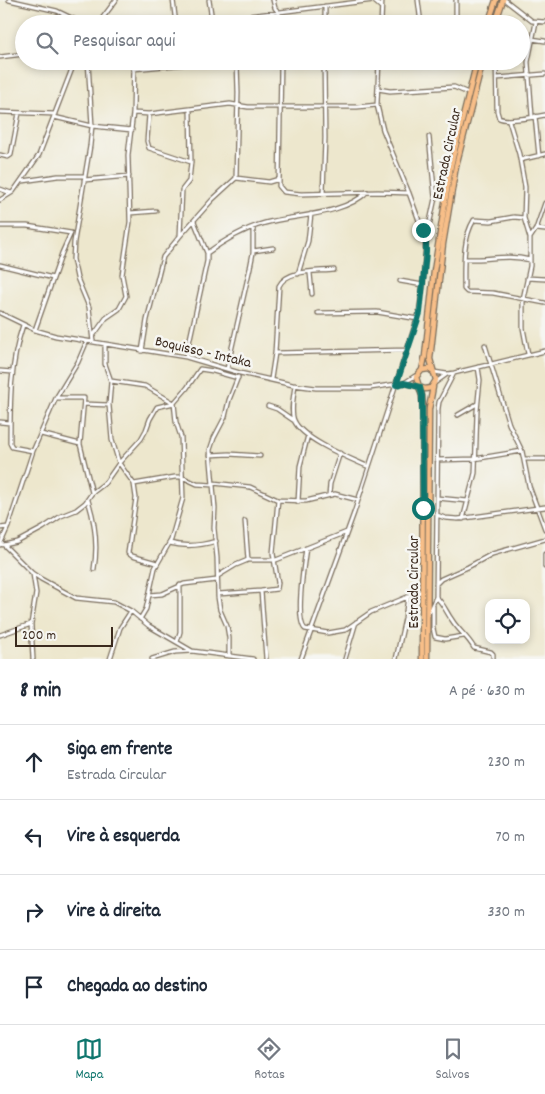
<!DOCTYPE html>
<html lang="pt">
<head>
<meta charset="utf-8">
<style>
  body { margin:0; font-family:Dekko,sans-serif; background:#f2f2f3; color:#1f2937 }
  .controls { position:absolute; right:15px; bottom:15px; display:grid; overflow:hidden; border-radius:10px; box-shadow:0 2px 8px #0003 }
  .controls button { width:45px; height:45px; display:grid; place-items:center; padding:0; border:0; border-bottom:1px solid #e0e1e3; background:#fff; color:#1f2937; font:25px sans-serif }
  .scale { position:absolute; left:15px; bottom:12px; width:98px; box-sizing:border-box; padding-left:5px; border:2px solid #3b2a1e; border-top:0; font-size:14px; line-height:18px; white-space:nowrap; color:#3b2a1e; -webkit-text-stroke:4px #f6f6f2; paint-order:stroke }
  .stop { position:absolute; width:15px; height:15px; margin:-11px; border:4px solid #0f766e; border-radius:50%; background:#fff }
  .stop.end { background:#0f766e; border-color:#fff; box-shadow:0 1px 5px #0008 }
  .list { margin:0; padding:0; list-style:none }
  h2 { display:flex; justify-content:space-between; align-items:center; height:65px; margin:0; padding:0 20px; font-size:21px }
  h2 small { font-size:16px; font-weight:400; color:#747a83 }
  .list li { display:grid; grid-template-columns:32px 1fr auto; gap:15px; align-items:center; box-sizing:border-box; height:75px; padding:0 20px; border-top:1px solid #e0e1e3 }
  .list b { display:block; font-size:19px; white-space:nowrap }
  .list p { margin:0; font-size:16px; white-space:nowrap; color:#747a83 }
  .list em { font-size:16px; font-style:normal; color:#747a83 }
  .icon { flex:none; width:28px; height:28px; fill:none; stroke:currentColor; stroke-width:2; stroke-linecap:round; stroke-linejoin:round }
  .map { position:relative; flex:none; width:545px; height:659px; overflow:hidden }
  .search { position:absolute; background:#fff; box-shadow:0 2px 8px #0003; left:15px; right:15px; top:15px; height:55px; display:flex; align-items:center; gap:12px; box-sizing:border-box; padding:0 18px; border-radius:28px; color:#747a83; font-size:19px }
  .sheet { height:365px; background:#fff }
  nav { display:flex; justify-content:space-around; align-items:center; box-sizing:border-box; height:70px; border-top:1px solid #e0e1e3; background:#fff; font-size:14px; color:#747a83 }
  nav a { display:grid; justify-items:center; gap:2px }
  nav .on { color:#0f766e }
  .map>svg:first-child { display:block }
  .lines { fill:none; stroke-linecap:round; stroke-linejoin:round }
  .minor-casing { stroke:#796c5b; stroke-width:5.5 }
  .major-casing { stroke:#796c5b; stroke-width:7 }
  .minor { stroke:#fff; stroke-width:3 }
  .major { stroke:#f7be88; stroke-width:4.5 }
  .route { stroke:#0f766e; stroke-width:6 }
  .labels { text-anchor:middle; dominant-baseline:central; stroke-width:5; stroke-linejoin:round; paint-order:stroke }
  .street-label { font-size:15px; fill:#3b2a1e; stroke:#f6f6f2 }
</style>
</head>
<body>
<div class="map">
<svg width="545" height="659" viewBox="0 0 545 659">
  <rect width="100%" height="100%" fill="#f6f6f2"/>
  <filter id="ink" filterUnits="userSpaceOnUse"><feTurbulence type="fractalNoise" baseFrequency=".02" numOctaves="2"/><feDisplacementMap in="SourceGraphic" scale="10" xChannelSelector="R" yChannelSelector="G"/><feConvolveMatrix kernelMatrix="1 2 1 2 8 2 1 2 1" color-interpolation-filters="sRGB"/></filter>
  <filter id="wash" filterUnits="userSpaceOnUse"><feTurbulence type="fractalNoise" baseFrequency=".0096" numOctaves="4" result="noise"/><feDisplacementMap in="SourceGraphic" scale="20" xChannelSelector="R" yChannelSelector="G"/><feGaussianBlur stdDeviation="1.12" result="paint"/><feColorMatrix in="noise" values="0 0 0 0 0 0 0 0 0 0 0 0 0 0 0 0 0 1.4 0 .05"/><feComposite in="paint" operator="in"/></filter>
  <g filter="url(#wash)">
    <rect width="100%" height="100%" fill="#ede7cd"/>
  </g>
  <g filter="url(#ink)">
    <g class="lines">
      <defs>
        <path id="minor" d="M9 0 57 11 84 24
          M173 0 176 24
          M209 0 212 20
          M273 0 275 8 279 13 280 24
          M373 0 381 7
          M418 0 421 24
          M456 0V24
          M505 0 532 21 545 22
          M325 6V24
          M98 24 116 0
          M184 24 374 0
          M381 24 382 0
          M532 39 545 41
          M0 57 24 54
          M88 61 92 126 90 146 74 242 73 259 77 278 89 307 93 342
          M281 61 279 186 284 192 301 194 378 192 409 193
          M496 61 497 111 499 118C507 122 535 117 545 115
          M133 69 220 61
          M497 78 545 74
          M378 89 390 91 454 87 468 93
          M0 112 55 114
          M134 113 149 114 230 104 248 107H357L377 105
          M149 114 147 141 149 148 191 162
          M532 116 528 62 536 22
          M535 116 539 156
          M54 117 92 126 132 130
          M509 121 519 154 525 187 524 218 530 238V266L523 299V328L528 354
          M0 155 8 157 11 155 19 113
          M520 160 545 154
          M236 178 269 182 279 179
          M84 180 129 176
          M23 181 58 176H84
          M0 189 11 193
          M323 194 325 138 324 61
          M0 200 13 192 39 155 75 61
          M130 213 156 211
          M524 218 514 217 491 221 474 220C462 239 464 268 464 289L467 292 493 293 545 303
          M0 226H27L71 233
          M536 229 545 230
          M180 236 182 190 189 181 191 162 190 110
          M530 238 536 229 545 203
          M426 240 435 198 429 137
          M253 251 273 248
          M207 253C225 240 243 229 265 223 295 215 344 215 367 192
          M465 259C489 260 507 254 530 260
          M0 265 53 278
          M310 273 312 294
          M298 274 308 241 311 214
          M527 278 545 279
          M400 281 423 285
          M0 313 35 330 56 336 186 357 240 373 293 385 316 388H370L404 383 415 376
          M318 313 377 312 418 319
          M23 325C10 363 10 403 10 443L12 447 33 451
          M35 330 62 253 71 233
          M93 336 106 318 119 309 126 296 122 275 130 222 128 155 133 113 134 61
          M105 345V364L111 381 109 405 112 440 119 463 134 484 136 498 128 553 132 556 157 563
          M485 345 509 424 522 451 529 486 545 529
          M142 351 147 320 163 257 180 236 212 200 236 178 238 93 237 61
          M275 353 407 350
          M186 357 207 261V253L194 221
          M227 369 250 268 253 253V227
          M0 371 12 372
          M434 372 447 374 454 373 545 351
          M271 379 275 353 279 286C287 269 317 272 334 270
          M111 381 145 386 174 403 176 422 181 437 183 498 171 540 155 568 146 609 140 619
          M436 382 447 374
          M406 383 419 387
          M295 385C294 395 290 411 294 420 301 439 351 459 369 467
          M57 398H84L80 444 92 493
          M84 404 109 405
          M268 406 277 409 293 420
          M458 415 477 404
          M0 422 10 423
          M41 434 80 444
          M210 455 229 454 260 456
          M524 459H545
          M437 460 474 459 522 451
          M213 483 250 487 278 500 273 553 278 583 277 589 261 591 218 594
          M134 484 175 477H182L197 484 213 485
          M329 495 330 484 340 453
          M437 498 468 501
          M88 500C95 522 98 546 94 569
          M278 500 306 501 335 494 358 500
          M298 502 300 466 308 435
          M437 515 445 518 458 519 545 507
          M463 519 475 473 477 411 480 380 478 367
          M245 521 248 560
          M0 528 8 527
          M169 543C185 547 200 546 216 541
          M0 544 4 545 17 542 43 528 61 516 76 510 85 503 92 493 105 483 119 463 141 439 146 430 150 419 157 407 174 403 187 388 200 369 213 371 238 378
          M0 545 8 527 33 451 56 398 78 362 87 341
          M4 545 32 573 41 579 76 598 114 602 131 611 149 626 192 651
          M306 548C304 563 295 620 305 629L328 633 345 630 371 612 422 591
          M545 554V567
          M33 574 36 593 31 624 33 659
          M218 576 236 565 248 560H276L347 532
          M436 584 441 579 468 567 492 554 545 539
          M261 591 266 659
          M149 595 162 594 184 584 217 580
          M436 597C444 604 446 612 452 620 458 630 468 637 474 648L491 652 493 654V659
          M433 606V628L435 637 445 639 464 636
          M428 614 436 597 438 409 439 402 454 373
          M0 635 31 624
          M177 642 180 632V585
          M229 656V638L227 626 220 610 218 597 217 558 214 528 215 508 210 450 214 438 225 417 229 400 238 377
          M110 659 120 628 131 611
          M152 659 175 652 192 651 253 659
          M301 659 354 513 407 350 419 313 423 285 426 240 409 193 383 130 377 105 379 61
          M345 659 356 622
          M396 659 405 618 408 597"/>
        <path id="major" d="M488 24 496 0
          M495 24 503 0
          M422 370 425 356 434 271 451 165 477 61
          M419 387 425 389 431 388 436 380 430 359 443 244 456 166 483 61
          M422 659 423 409 422 396 416 377 422 370 429 369 433 372
          M427 659 429 409 433 387"/>
      </defs>
      <!-- minor casing -->
      <use href="#minor" class="minor-casing"/>
      <!-- major casing -->
      <use href="#major" class="major-casing"/>
      <!-- minor -->
      <use href="#minor" class="minor"/>
      <!-- major -->
      <use href="#major" class="major"/>
    </g>
  </g>
  <g class="lines" filter="url(#ink)">
    <!-- route -->
    <path class="route" d="M423 230 426 240V252L420 313 396 385 404 383 420 387 422 396 423 508"/>
  </g>
  <g class="labels">
    <!-- street labels -->
    <g class="street-label">
      <text transform="translate(448 154) rotate(-78)">Estrada Circular</text>
      <text transform="translate(203 353) rotate(13)">Boquisso - Intaka</text>
      <text transform="translate(415 582) rotate(-90)">Estrada Circular</text>
    </g>
  </g>
</svg>
<div class="controls">
<button><svg class="icon" aria-label="locate" viewBox="0 0 24 24"><circle cx="12" cy="12" r="6"/><path d="M12 2v4M12 18v4M2 12h4M18 12h4"/></svg></button>
</div>
<div class="scale">200 m</div>
<div class="stop" style="left:423px;top:508px"></div>
<div class="stop end" style="left:423px;top:230px"></div>
<div class="search"><svg class="icon" aria-label="search" viewBox="0 0 24 24"><circle cx="10" cy="10" r="6"/><path d="M15 15l6 6"/></svg>Pesquisar aqui</div>
</div>
<section class="sheet">
<h2>8 min<small>A pé · 630 m</small></h2>
<ul class="list">
<li><svg class="icon" aria-label="ahead" viewBox="0 0 24 24"><path d="M12 20V5M6 11l6-6 6 6"/></svg><div><b>Siga em frente</b><p>Estrada Circular</p></div><em>230 m</em></li>
<li><svg class="icon" aria-label="left" viewBox="0 0 24 24"><path d="M17 20v-9H6M10 6l-5 5 5 5"/></svg><div><b>Vire à esquerda</b></div><em>70 m</em></li>
<li><svg class="icon" aria-label="right" viewBox="0 0 24 24"><path d="M7 20v-9h11M14 6l5 5-5 5"/></svg><div><b>Vire à direita</b></div><em>330 m</em></li>
<li><svg class="icon" aria-label="arrive" viewBox="0 0 24 24"><path d="M6 21V4h12l-3 4 3 4H6"/></svg><div><b>Chegada ao destino</b></div></li>
</ul>
</section>
<nav>
<a class="on"><svg class="icon" aria-label="map" viewBox="0 0 24 24"><path d="M3 6l6-2 6 2 6-2v14l-6 2-6-2-6 2zM9 4v14M15 6v14"/></svg>Mapa</a>
<a><svg class="icon" aria-label="directions" viewBox="0 0 24 24"><path d="M12 3l9 9-9 9-9-9zM9 14v-3h6M13 9l2 2-2 2"/></svg>Rotas</a>
<a><svg class="icon" aria-label="saved" viewBox="0 0 24 24"><path d="M7 4h10v16l-5-4-5 4z"/></svg>Salvos</a>
</nav>
</body>
</html>
